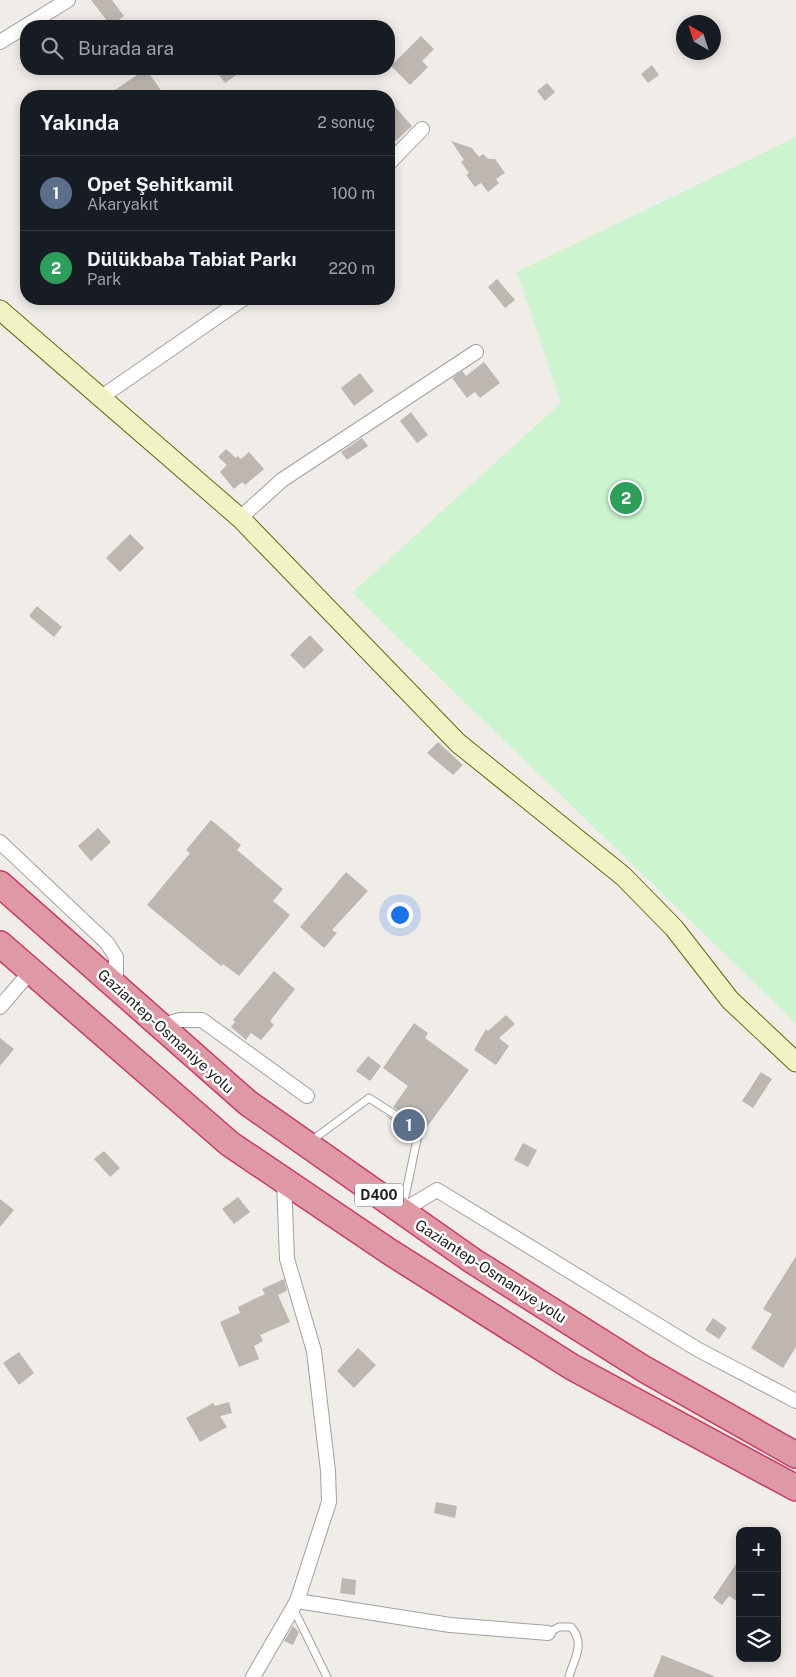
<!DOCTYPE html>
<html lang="tr">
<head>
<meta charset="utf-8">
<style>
  body { margin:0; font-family:"Public Sans",sans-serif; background:#20242c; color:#f1f3f6 }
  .controls { position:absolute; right:15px; bottom:15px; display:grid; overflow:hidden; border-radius:10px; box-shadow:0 2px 12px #0003 }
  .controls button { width:45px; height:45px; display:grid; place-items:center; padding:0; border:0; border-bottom:1px solid #363941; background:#171b24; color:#f1f3f6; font:25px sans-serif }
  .compass { position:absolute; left:676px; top:15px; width:45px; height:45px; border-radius:50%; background:#171b24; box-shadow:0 2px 12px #0003; rotate:321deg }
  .you { position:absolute; left:399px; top:914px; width:18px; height:18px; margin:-12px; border:4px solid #fff; border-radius:50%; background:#1a73e8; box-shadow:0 0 0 8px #1a73e833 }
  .badge { display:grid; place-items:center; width:32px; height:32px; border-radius:50%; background:#db2777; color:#fff; font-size:16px; font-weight:700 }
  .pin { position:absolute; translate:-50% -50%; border:2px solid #fff; box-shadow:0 1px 5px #0006 }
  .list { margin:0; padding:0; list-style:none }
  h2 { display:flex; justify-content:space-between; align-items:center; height:65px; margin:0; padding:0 20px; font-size:21px }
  h2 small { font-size:16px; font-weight:400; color:#9ea1a6 }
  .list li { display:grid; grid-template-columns:32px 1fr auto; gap:15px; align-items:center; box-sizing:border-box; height:75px; padding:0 20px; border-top:1px solid #363941 }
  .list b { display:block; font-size:19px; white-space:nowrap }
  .list p { margin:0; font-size:16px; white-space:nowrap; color:#9ea1a6 }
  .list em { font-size:16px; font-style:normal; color:#9ea1a6 }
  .icon { flex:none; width:28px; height:28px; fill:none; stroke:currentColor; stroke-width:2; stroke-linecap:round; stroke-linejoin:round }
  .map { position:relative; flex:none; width:796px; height:1677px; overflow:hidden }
  .search { position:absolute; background:#171b24; box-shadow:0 2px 12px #0003; left:20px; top:20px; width:375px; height:55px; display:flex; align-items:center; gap:12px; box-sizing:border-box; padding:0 18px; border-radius:20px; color:#9ea1a6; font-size:19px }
  .panel { position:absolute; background:#171b24; box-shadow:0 2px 12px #0003; left:20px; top:90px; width:375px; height:215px; border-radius:20px }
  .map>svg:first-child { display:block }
  .park { fill:#cbf4cf }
  .building { fill:#bdb6b1 }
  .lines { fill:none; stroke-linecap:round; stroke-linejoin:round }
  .lane-casing { stroke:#a1a1a1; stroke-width:9 }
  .street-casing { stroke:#a1a1a1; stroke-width:16 }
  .secondary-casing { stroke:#626d11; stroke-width:21 }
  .highway-casing { stroke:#c83b69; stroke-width:28 }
  .lane { stroke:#fff; stroke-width:7 }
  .street { stroke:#fff; stroke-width:14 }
  .secondary { stroke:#f0f3c3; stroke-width:19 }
  .highway { stroke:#de99a5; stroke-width:25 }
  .labels { text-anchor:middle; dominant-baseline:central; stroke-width:5; stroke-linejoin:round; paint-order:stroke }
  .shield { fill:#fff; stroke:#636363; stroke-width:1 }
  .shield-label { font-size:14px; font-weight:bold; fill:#202020 }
  .street-label { font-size:15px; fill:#202020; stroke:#fff }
</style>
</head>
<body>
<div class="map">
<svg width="796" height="1677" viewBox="0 0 796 1677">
  <rect width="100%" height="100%" fill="#f0ede8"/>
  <!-- park -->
  <path class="park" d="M796 137V1023L352 593 561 403 517 272Z"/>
  <!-- building -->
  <path class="building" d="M91 0H112L124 16 111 26Z
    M421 36 434 49 422 61 428 67 410 85 391 66Z
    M652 65 659 75 648 83 641 74Z
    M146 69 165 96H106Z
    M214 69H245L225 83Z
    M547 83 555 92 545 101 537 91Z
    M389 100 412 126 389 147Z
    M451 141 472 148 479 157 483 154 488 159H495L505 173 496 179 499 183 488 192 481 183 475 187 466 175 469 173 461 162 464 160Z
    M497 279 515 300 505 308 488 287Z
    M484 362 500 383 480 398 475 392 467 398 452 378 462 371 466 376Z
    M360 373 374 391 354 406 341 388Z
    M411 412 428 435 417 443 400 421Z
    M362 438 368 446 347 460 341 452Z
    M226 449 236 458 238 456 241 459 249 452 264 469 245 485 242 482 234 489 220 472 227 465 218 457Z
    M130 534 144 548 120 572 106 558Z
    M37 606 62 627 54 637 29 616Z
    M310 635 324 650 304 669 290 655Z
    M438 742 463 765 453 775 427 753Z
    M211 820 241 845 237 850 283 889 273 901 290 915 239 976 223 964 221 966 147 905 190 853 186 850Z
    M98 828 111 842 91 861 78 846Z
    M346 872 368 891 332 930 337 933 324 948 300 927Z
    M274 971 295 989 270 1021 274 1025 261 1040 251 1033 246 1040 231 1027 235 1022 233 1020Z
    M506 1015 515 1024 499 1038 509 1046 496 1065 474 1050 486 1029 488 1031Z
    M414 1023 428 1033 425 1038 469 1070 424 1131 422 1126 393 1107 408 1086 383 1068Z
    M0 1038 14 1049 0 1066Z
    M368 1056 381 1066 370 1081 356 1071Z
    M761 1072 772 1079 753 1108 742 1101Z
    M386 1115 413 1132 412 1136 386 1116Z
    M523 1143 537 1150 528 1167 514 1160Z
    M104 1151 120 1168 110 1177 94 1159Z
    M238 1197 250 1212 234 1224 222 1209Z
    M0 1199 14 1210 0 1227Z
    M796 1256V1347L783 1368 751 1348 772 1314 763 1309Z
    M284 1279 287 1291 278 1295 290 1322 260 1335 263 1341 254 1346 259 1359 239 1367 220 1322 240 1313 238 1307 265 1294 262 1289Z
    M713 1318 727 1328 719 1339 705 1330Z
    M358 1348 376 1365 354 1388 337 1371Z
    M19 1352 34 1373 19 1385 3 1363Z
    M229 1402 232 1413 220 1416 227 1427 200 1442 186 1418 213 1403 215 1406Z
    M436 1502 457 1506 455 1518 434 1513Z
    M740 1558V1603L729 1596 722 1605 713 1598Z
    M342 1578 356 1580 355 1595 340 1593Z
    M293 1626 299 1632 293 1645 284 1641Z
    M662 1655 714 1676V1677H653Z"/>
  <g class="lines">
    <defs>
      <path id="lane" d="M311 1141 369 1098 419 1130 403 1206
        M293 1608 327 1677
        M548 1633 559 1627H571C586 1644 574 1658 569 1677"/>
      <path id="street" d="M0 42 68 0
        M389 163 422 129
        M100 398 243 299
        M240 518 282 480 476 352
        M0 842 107 943 116 957V986
        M0 1007 31 971
        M160 1026 180 1020H202L307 1096
        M402 1211 437 1190 697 1349 796 1401
        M297 1601 450 1625 548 1633
        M253 1677 297 1601 329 1502 328 1471 314 1351 287 1259 284 1181"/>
      <path id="secondary" d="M0 310 240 518 458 743 623 876 674 928 730 1000 796 1062"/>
      <path id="highway" d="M0 884 248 1103 473 1261 644 1369 796 1455
        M0 944 230 1144 390 1252 572 1367 796 1488"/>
    </defs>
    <!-- lane casing -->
    <use href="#lane" class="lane-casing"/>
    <!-- street casing -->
    <use href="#street" class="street-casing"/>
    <!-- secondary casing -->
    <use href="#secondary" class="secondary-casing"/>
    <!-- highway casing -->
    <use href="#highway" class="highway-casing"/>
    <!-- lane -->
    <use href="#lane" class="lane"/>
    <!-- street -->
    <use href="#street" class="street"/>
    <!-- secondary -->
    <use href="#secondary" class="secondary"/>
    <!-- highway -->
    <use href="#highway" class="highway"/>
  </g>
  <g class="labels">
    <!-- shield labels -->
    <rect class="shield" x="355" y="1183.5" width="48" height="23" rx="4"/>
    <g class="shield-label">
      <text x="379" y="1195">D400</text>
    </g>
    <!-- street labels -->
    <g class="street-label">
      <text transform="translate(166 1031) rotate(42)">Gaziantep-Osmaniye yolu</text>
      <text transform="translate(491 1271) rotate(33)">Gaziantep-Osmaniye yolu</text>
    </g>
  </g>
</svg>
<div class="controls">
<button>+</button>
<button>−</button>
<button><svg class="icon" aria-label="layers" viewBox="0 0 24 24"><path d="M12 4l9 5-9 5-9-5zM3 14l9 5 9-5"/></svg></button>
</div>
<svg class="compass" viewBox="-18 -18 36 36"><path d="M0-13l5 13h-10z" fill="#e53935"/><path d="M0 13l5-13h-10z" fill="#9ea1a6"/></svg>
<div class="you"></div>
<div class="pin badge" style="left:409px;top:1125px;background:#5c6f8a">1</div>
<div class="pin badge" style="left:626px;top:498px;background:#2e9e5b">2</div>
<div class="search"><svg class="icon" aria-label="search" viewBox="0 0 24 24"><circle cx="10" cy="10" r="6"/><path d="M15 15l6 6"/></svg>Burada ara</div>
<section class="panel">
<h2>Yakında<small>2 sonuç</small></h2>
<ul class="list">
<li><span class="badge" style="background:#5c6f8a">1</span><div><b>Opet Şehitkamil</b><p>Akaryakıt</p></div><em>100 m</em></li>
<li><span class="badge" style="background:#2e9e5b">2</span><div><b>Dülükbaba Tabiat Parkı</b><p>Park</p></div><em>220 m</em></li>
</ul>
</section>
</div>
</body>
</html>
